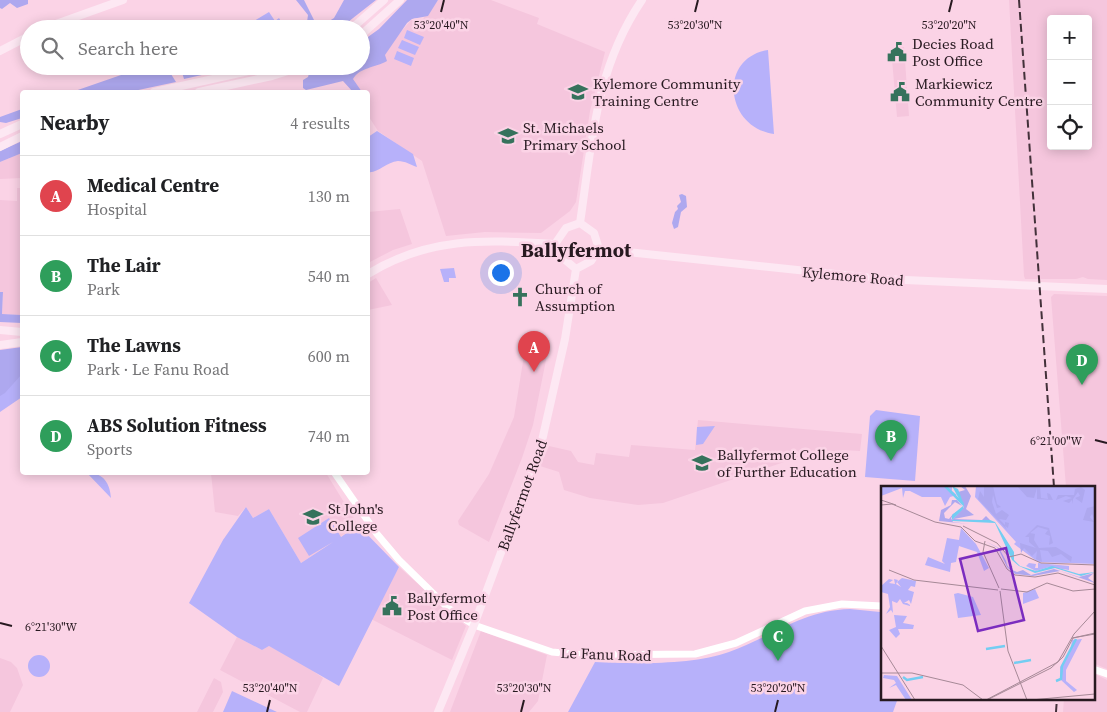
<!DOCTYPE html>
<html lang="en">
<head>
<meta charset="utf-8">
<style>
  body { margin:0; font-family:"Source Serif 4",serif; background:#f6f6f6; color:#202124 }
  .controls { position:absolute; right:15px; top:15px; display:grid; overflow:hidden; border-radius:5px; box-shadow:0 2px 12px #0003 }
  .controls button { width:45px; height:45px; display:grid; place-items:center; padding:0; border:0; border-bottom:1px solid #e0e0e0; background:#fff; color:#202124; font:25px sans-serif }
  .you { position:absolute; left:500px; top:272px; width:18px; height:18px; margin:-12px; border:4px solid #fff; border-radius:50%; background:#1a73e8; box-shadow:0 0 0 8px #1a73e833 }
  .badge { display:grid; place-items:center; width:32px; height:32px; border-radius:50%; background:#0f766e; color:#fff; font-size:16px; font-weight:700 }
  .pin { position:absolute; translate:-50% -41px; filter:drop-shadow(0 1px 2px #0008) }
  .pin::after { content:''; position:absolute; top:26px; width:18px; height:15px; background:inherit; clip-path:polygon(0 0,100% 0,50% 100%) }
  .list { margin:0; padding:0; list-style:none }
  h2 { display:flex; justify-content:space-between; align-items:center; height:65px; margin:0; padding:0 20px; font-size:21px }
  h2 small { font-size:16px; font-weight:400; color:#757577 }
  .list li { display:grid; grid-template-columns:32px 1fr auto; gap:15px; align-items:center; box-sizing:border-box; height:80px; padding:0 20px; border-top:1px solid #e0e0e0 }
  .list b { display:block; font-size:19px; white-space:nowrap }
  .list p { margin:0; font-size:16px; white-space:nowrap; color:#757577 }
  .list em { font-size:16px; font-style:normal; color:#757577 }
  .icon { flex:none; width:28px; height:28px; fill:none; stroke:currentColor; stroke-width:2; stroke-linecap:round; stroke-linejoin:round }
  .map { position:relative; flex:none; width:1107px; height:712px; overflow:hidden }
  .search { position:absolute; background:#fff; box-shadow:0 2px 12px #0003; left:20px; top:20px; width:350px; height:55px; display:flex; align-items:center; gap:12px; box-sizing:border-box; padding:0 18px; border-radius:28px; color:#757577; font-size:19px }
  .panel { position:absolute; background:#fff; box-shadow:0 2px 12px #0003; left:20px; top:90px; width:350px; height:385px; border-radius:5px }
  .map>svg:first-child { display:block }
  .built { fill:#f5c6dd; fill-rule:evenodd }
  .green { fill:#b7b1fa }
  .forest { fill:#aea8ef }
  .lines { fill:none; stroke-linecap:round; stroke-linejoin:round }
  .tertiary { stroke:#fff; stroke-width:7 }
  .secondary { stroke:#fde8f3; stroke-width:8 }
  .rail { stroke:#43313a; stroke-width:2; stroke-dasharray:8 4; stroke-linecap:butt }
  .ticks { fill:none; stroke:#271920; stroke-width:2 }
  .labels { text-anchor:middle; dominant-baseline:central; stroke-width:5; stroke-linejoin:round; paint-order:stroke }
  .poi-label { font-size:15px; fill:#271920; stroke:#fbd3e6; text-anchor:start }
  .street-label { font-size:15px; fill:#271920; stroke:#fbd3e6 }
  .district-label { font-size:20px; font-weight:bold; fill:#271920; stroke:#fbd3e6 }
  .inset-river { fill:none; stroke:#73cdf2; stroke-width:2.5 }
  .inset-road { fill:none; stroke:#a68997; stroke-width:1 }
  .view { fill:#7b2cbf; fill-opacity:0.15; stroke:#7b2cbf; stroke-width:2.5 }
  .inset-edge { fill:none; stroke:#271920; stroke-width:2.5 }
  .ticks-label { font-size:12px; text-anchor:middle; fill:#271920; stroke:#fbd3e6; stroke-width:5; stroke-linejoin:round; paint-order:stroke }
</style>
</head>
<body>
<div class="map">
<svg width="1107" height="712" viewBox="0 0 1107 712">
  <rect width="100%" height="100%" fill="#fbd3e6"/>
  <!-- built -->
  <path class="built" d="M438 0H491L539 18 537 24 605 52 590 111 576 202 570 211 541 233 485 232 446 236 422 161 378 131 369 117 368 92H353L343 80 377 60 411 20H422Z
    M1009 0H1107V280L1088 279 1083 277 1076 279H1025L1024 276ZM1051 19H1088V146H1051Z
    M904 47 909 116 897 117 891 48Z
    M22 153V178L0 179V162Z
    M17 188H22V315L2 314 3 293 0 292V200L17 201Z
    M400 209 412 244 393 250 368 263V212Z
    M376 278 392 305 368 310V283Z
    M1054 294 1107 296V669L1093 663V487H1066L1051 297Z
    M527 337 550 340 533 425 522 458 489 542 459 525 458 521 489 474 514 417Z
    M698 420 862 434 860 451 843 450 808 454 663 503 638 505 590 498 564 490 559 472 540 466 549 446 571 451 578 462 594 465 596 453 629 457 631 445 695 450Z
    M211 473H326L358 525 301 563 269 509 253 518 246 507 238 516 215 512Z
    M399 567 466 626 452 660 371 619Z
    M481 631 547 655 538 701 529 712H450Z
    M237 637 262 650 269 646 273 648 303 664 323 678 307 712H300L220 670Z
    M0 658 11 662 17 668 23 685 10 712H0Z
    M1093 673 1107 680V712H1063L1064 698H1093Z
    M214 678 221 682 223 692 213 712H197Z"/>
  <!-- green -->
  <path class="green" d="M269 12 275 21 279 18 282 23 273 29H241Z
    M407 30 424 37 420 45 404 38Z
    M402 40 419 47 415 55 398 48Z
    M768 50 774 134C725 127 718 58 768 50Z
    M397 51 414 58 411 66 394 59Z
    M377 131 413 154 417 167C411 165 405 161 398 161 386 162 377 174 368 172V137Z
    M454 268 456 278H449V282H444L440 269Z
    M22 358V397L0 412V364Z
    M876 410 920 416 915 481 865 477 870 416Z
    M715 426 703 444 696 445 697 427Z
    M87 473C103 472 110 483 111 498Z
    M246 507 253 518 269 509 301 563 333 542 309 556 298 538 329 518 341 537 358 525 399 567 339 686 269 646 262 650 237 637 189 603 223 540Z
    M850 609 880 612 882 698H898L893 712H568L595 662C634 664 693 665 729 652 771 637 803 610 850 609Z
    M28 666a11 11 0 1 1 22 0a11 11 0 1 1-22 0Z
    M232 691 277 712H223Z"/>
  <!-- forest -->
  <path class="forest" d="M0 0H28V4L17 8 10 3 2 9 0 8Z
    M296 0H304L318 28 334 18 344 0H376L339 29H306L308 15Z
    M407 0H438L428 16 412 19 407 23 385 55 387 61C375 68 360 67 353 79L362 92H353L343 81 306 90 303 88V80L308 77 310 70 319 66H361V42L379 29Z
    M147 66H166L176 82 129 92H72Z
    M177 66H242L184 79 181 69Z
    M22 109V118L6 123 0 122V117Z
    M22 141V153L0 162V151Z
    M682 194 686 196 687 207 681 212 678 227 674 229 672 223 675 212 678 209 677 206 681 202 679 195Z
    M0 292H3L2 314 22 315V323L0 322Z
    M22 347V374L5 393 0 396V350Z"/>
  <g class="lines">
    <!-- tertiary -->
    <path class="tertiary" d="M334 472 377 534 399 560 448 608 474 625 552 652 584 655 695 654 736 643 805 611 842 604 882 606
      M1093 669 1107 674"/>
    <!-- secondary -->
    <path class="secondary" d="M42 29 123 0
      M351 29 384 0
      M361 35 400 0
      M0 51 29 36
      M154 92 272 66
      M199 92 272 76 304 66
      M0 134 22 124
      M0 147 22 136
      M580 223C592 143 595 69 642 0
      M580 223 594 233 599 249 591 261 576 269 558 254 555 244 566 228Z
      M599 249 883 279 1107 289
      M368 274C430 236 485 240 555 244
      M0 330 22 332
      M0 345 22 342
      M438 712 474 625 541 445 565 339 576 269"/>
    <!-- rail -->
    <path class="rail" d="M1019 0 1054 487
      M1056 712 1057 698"/>
  </g>
  <!-- ticks -->
  <path class="ticks" d="M441 12 444 0M695 12 698 0M949 12 952 0M1095 440 1107 443M0 623 12 626M267 712 270 700M521 712 524 700M775 712 778 700"/>
  <!-- icons -->
  <defs>
    <symbol id="civic-bare" viewBox="-9 -9 18 18"><path d="M-.6-6.5H3V-4.5H.6V-3L4-1V1h2V6H-6V1h2V-1L-.6-3ZM-1.2 2.5V6h2.4V2.5Z" fill="#36725c" stroke="#fbd3e6" stroke-width="2.5" paint-order="stroke"/></symbol>
    <symbol id="university-bare" viewBox="-9 -9 18 18"><path d="M0-5L7-2L0 1L-7-2ZM-4 1L0 2.5L4 1V4Q0 6-4 4Z" fill="#36725c" stroke="#fbd3e6" stroke-width="2.5" paint-order="stroke"/></symbol>
    <symbol id="school-bare" viewBox="-9 -9 18 18"><path d="M0-5L7-2L0 1L-7-2ZM-4 1L0 2.5L4 1V4Q0 6-4 4Z" fill="#36725c" stroke="#fbd3e6" stroke-width="2.5" paint-order="stroke"/></symbol>
    <symbol id="church-bare" viewBox="-9 -9 18 18"><path d="M-1.2-6h2.4v3.5h3.3v2.4h-3.3V6h-2.4V-.1h-3.3v-2.4h3.3Z" fill="#36725c" stroke="#fbd3e6" stroke-width="2.5" paint-order="stroke"/></symbol>
  </defs>
  <g fill-rule="evenodd">
    <use href="#civic-bare" x="883" y="38" width="28" height="28"/>
    <use href="#university-bare" x="564" y="78" width="28" height="28"/>
    <use href="#civic-bare" x="886" y="78" width="28" height="28"/>
    <use href="#school-bare" x="494" y="122" width="28" height="28"/>
    <use href="#church-bare" x="506" y="283" width="28" height="28"/>
    <use href="#university-bare" x="688" y="449" width="28" height="28"/>
    <use href="#school-bare" x="299" y="503" width="28" height="28"/>
    <use href="#civic-bare" x="378" y="592" width="28" height="28"/>
  </g>
  <g class="labels">
    <!-- poi labels -->
    <g class="poi-label">
      <text x="912" y="43">Decies Road<tspan x="912" dy="17">Post Office</tspan></text>
      <text x="593" y="83">Kylemore Community<tspan x="593" dy="17">Training Centre</tspan></text>
      <text x="915" y="83">Markiewicz<tspan x="915" dy="17">Community Centre</tspan></text>
      <text x="523" y="127">St. Michaels<tspan x="523" dy="17">Primary School</tspan></text>
      <text x="535" y="288">Church of<tspan x="535" dy="17">Assumption</tspan></text>
      <text x="717" y="454">Ballyfermot College<tspan x="717" dy="17">of Further Education</tspan></text>
      <text x="328" y="508">St John's<tspan x="328" dy="17">College</tspan></text>
      <text x="407" y="597">Ballyfermot<tspan x="407" dy="17">Post Office</tspan></text>
    </g>
    <!-- street labels -->
    <g class="street-label">
      <text transform="translate(853 276) rotate(5)">Kylemore Road</text>
      <text transform="translate(522 495) rotate(-70)">Ballyfermot Road</text>
      <text transform="translate(606 654) rotate(2)">Le Fanu Road</text>
    </g>
    <!-- district labels -->
    <g class="district-label">
      <text x="576" y="250">Ballyfermot</text>
    </g>
  </g>
  <!-- overview -->
  <g transform="translate(881 486)">
    <rect width="214" height="214" fill="#fbd3e6"/>
    <path d="M0 0H71V5L76 9 69 11 64 20 60 11H41L29 5H24L22 12 21 2 0 10ZM95 0H214V78L157 76 133 58 135 56 94 11ZM80 42 95 58 108 82 103 85 96 66 78 60 75 76 70 77 69 86 44 79 47 71 64 78 61 75 66 52 78 54ZM148 77 155 78 154 82H157V77L188 80V84L168 81 155 85 145 80ZM21 92 35 95 34 101 30 100 27 104 33 106 30 118 28 114 23 117H26L29 119V120L22 118 19 113 16 117 11 115 12 127 10 124 5 128 9 121 7 108 0 106V100L8 93 12 94 8 97 14 98 13 93 17 94 15 98 20 101 16 96ZM154 103 158 112 142 118V107ZM77 107 92 111 100 129 77 132 73 108ZM13 129 26 130 22 137 33 139 32 143H17L19 148 15 152 8 144 15 141ZM201 153 185 184V195L196 204 193 206 180 194 175 195 179 192V181L189 167 191 154ZM3 189 16 190 31 214H25L15 199 8 202 15 197 13 194 2 192Z" fill="#b7b1fa"/>
    <path d="M79 0H84L90 10 85 23 93 29 73 33 101 34 105 30 109 34H71L83 21 77 6 84 4ZM112 0 116 18 120 21 116 22 112 9 111 16 115 28 121 24 128 29 125 34 118 33 124 39V36L128 37 127 42 124 40 126 44 97 13 99 5 103 11V1ZM136 0H159L160 12 167 13 166 7 169 8 172 14 156 13V2L153 12 146 11ZM200 1 204 4 201 17 194 12 199 10 197 6 192 13V18L191 14 188 17 182 15 191 12 185 10 175 14 177 9H193L194 3ZM71 14H76L81 20 74 16 63 27 64 32 68 33 72 28 80 23 70 32 72 36 88 38 58 35 60 24 70 19ZM214 20V34L211 28 209 31 213 36 202 34 206 22ZM156 39 168 42 172 57 168 59 169 50 164 48 167 44 157 41 149 47 154 48 153 54 158 62 175 61 191 71 190 76 180 68 171 71 167 65 159 64 161 76 155 73 156 65 151 70 143 62 140 67 139 57 155 62 148 56V51H144ZM104 55 118 62 125 75 126 79 128 82 132 80 129 83 136 86 142 84 150 89 173 83 198 91 213 87 207 92 214 97 179 85 152 90 134 88 126 81 117 62Z" fill="#aea8ef"/>
    <path d="M71 0 77 3 83 19 82 23 71 34H109L114 36 133 66V74L139 80 155 85 171 80 198 88 214 86 200 90 174 82 154 87 138 80 131 74 114 37 71 35V29L82 20Z" fill="#73cdf2"/>
    <path class="inset-river" d="M64 0 82 18M105 163 124 160M133 177 150 174M22 191 26 194 42 191M175 195 180 193 181 180 195 153"/>
    <path class="inset-road" d="M0 14 15 19M0 19 11 18 54 36 80 41 94 55 114 62 126 83 134 89 154 91 177 87 214 99M82 40 116 57 128 71 140 68 160 77 214 79M104 55 102 66 118 102M8 84 33 94 117 104M120 103 146 106 166 97 192 105 214 103M119 105 127 165 146 214M191 152 214 148M0 160 34 214M0 187H31L82 199 102 214M105 214 177 176 193 148 214 125M106 214 170 182 182 171 192 152 214 147M150 214 214 208"/>
    <path class="view" d="M125 62 143 134 97 145 79 73Z"/>
    <rect width="214" height="214" class="inset-edge"/>
  </g>
  <g class="ticks-label">
    <text x="441" y="29">53°20'40"N</text>
    <text x="695" y="29">53°20'30"N</text>
    <text x="949" y="29">53°20'20"N</text>
    <text x="1056" y="445">6°21'00"W</text>
    <text x="51" y="631">6°21'30"W</text>
    <text x="270" y="692">53°20'40"N</text>
    <text x="524" y="692">53°20'30"N</text>
    <text x="778" y="692">53°20'20"N</text>
  </g>
</svg>
<div class="controls">
<button>+</button>
<button>−</button>
<button><svg class="icon" aria-label="locate" viewBox="0 0 24 24"><circle cx="12" cy="12" r="6"/><path d="M12 2v4M12 18v4M2 12h4M18 12h4"/></svg></button>
</div>
<div class="you"></div>
<div class="pin badge" style="left:534px;top:372px;background:#e0444e">A</div>
<div class="pin badge" style="left:891px;top:461px;background:#2e9e5b">B</div>
<div class="pin badge" style="left:778px;top:661px;background:#2e9e5b">C</div>
<div class="pin badge" style="left:1082px;top:385px;background:#2e9e5b">D</div>
<div class="search"><svg class="icon" aria-label="search" viewBox="0 0 24 24"><circle cx="10" cy="10" r="6"/><path d="M15 15l6 6"/></svg>Search here</div>
<section class="panel">
<h2>Nearby<small>4 results</small></h2>
<ul class="list">
<li><span class="badge" style="background:#e0444e">A</span><div><b>Medical Centre</b><p>Hospital</p></div><em>130 m</em></li>
<li><span class="badge" style="background:#2e9e5b">B</span><div><b>The Lair</b><p>Park</p></div><em>540 m</em></li>
<li><span class="badge" style="background:#2e9e5b">C</span><div><b>The Lawns</b><p>Park · Le Fanu Road</p></div><em>600 m</em></li>
<li><span class="badge" style="background:#2e9e5b">D</span><div><b>ABS Solution Fitness</b><p>Sports</p></div><em>740 m</em></li>
</ul>
</section>
</div>
</body>
</html>
